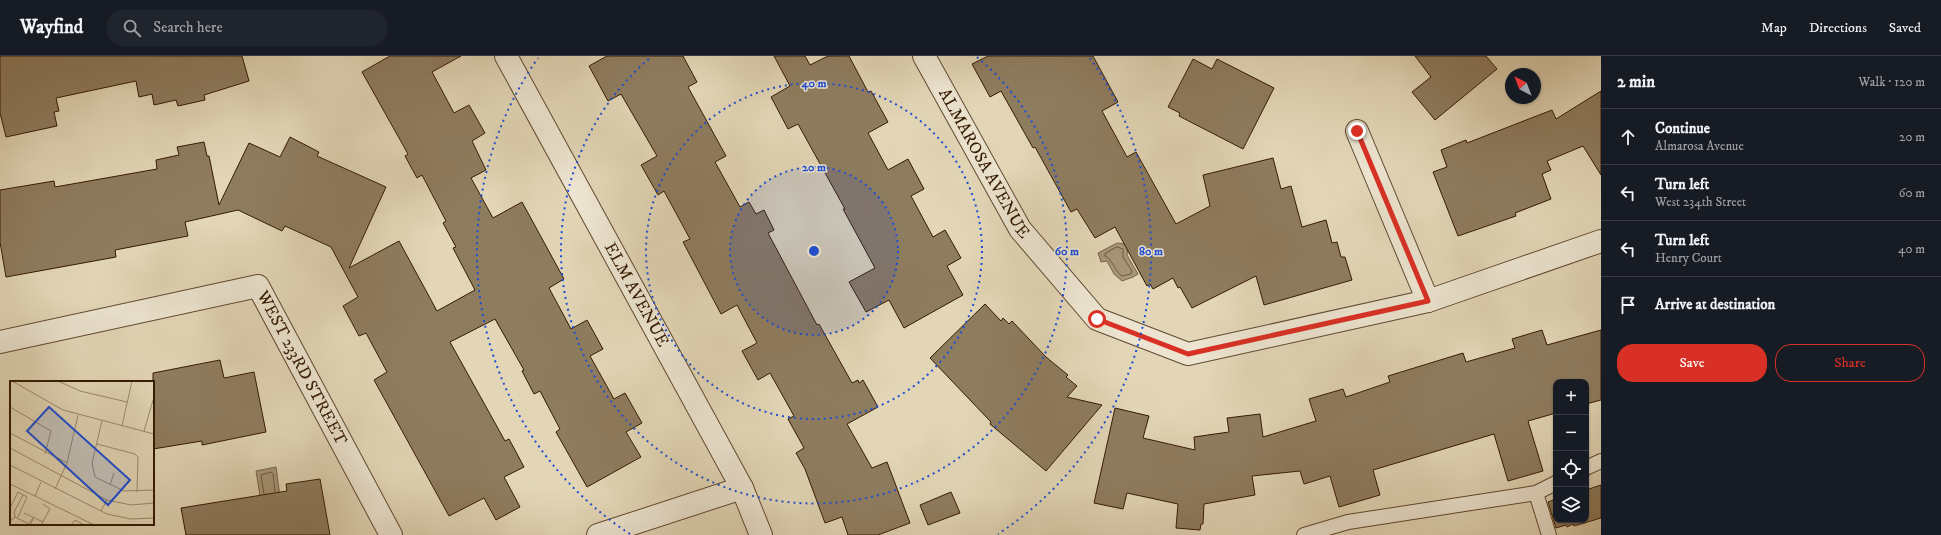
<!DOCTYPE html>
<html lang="en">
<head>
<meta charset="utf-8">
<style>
  body { margin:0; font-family:"IM FELL DW Pica",serif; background:#20242c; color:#f1f3f6 }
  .controls { position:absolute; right:12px; bottom:12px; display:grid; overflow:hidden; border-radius:8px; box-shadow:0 1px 3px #0004 }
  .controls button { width:36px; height:36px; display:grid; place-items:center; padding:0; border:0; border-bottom:1px solid #363941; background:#171b24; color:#f1f3f6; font:20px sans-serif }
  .compass { position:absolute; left:1505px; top:12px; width:36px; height:36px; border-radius:50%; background:#171b24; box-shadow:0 1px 3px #0004; rotate:318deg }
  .stop { position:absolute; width:12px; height:12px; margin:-9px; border:3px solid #d93025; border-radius:50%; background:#fff }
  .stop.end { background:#d93025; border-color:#fff; box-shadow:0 1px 4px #0008 }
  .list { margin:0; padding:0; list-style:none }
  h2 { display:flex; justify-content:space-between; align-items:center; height:52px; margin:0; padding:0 16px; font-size:17px }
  h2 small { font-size:13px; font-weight:400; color:#9ea1a6 }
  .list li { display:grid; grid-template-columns:26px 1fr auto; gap:12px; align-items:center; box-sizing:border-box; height:56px; padding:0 16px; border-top:1px solid #363941 }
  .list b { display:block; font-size:15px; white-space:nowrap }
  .list p { margin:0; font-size:13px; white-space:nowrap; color:#9ea1a6 }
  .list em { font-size:13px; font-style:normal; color:#9ea1a6 }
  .actions { display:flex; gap:8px; padding:12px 16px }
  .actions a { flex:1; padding:9px 0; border:1px solid #d93025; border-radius:16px; text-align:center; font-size:14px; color:#d93025 }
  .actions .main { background:#d93025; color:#fff }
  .icon { flex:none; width:22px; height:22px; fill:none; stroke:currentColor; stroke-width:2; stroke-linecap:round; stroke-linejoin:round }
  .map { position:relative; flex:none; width:1601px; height:479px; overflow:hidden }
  header { display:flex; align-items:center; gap:24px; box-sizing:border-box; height:56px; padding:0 20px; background:#171b24; border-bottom:1px solid #363941 }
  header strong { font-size:19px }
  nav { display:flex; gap:22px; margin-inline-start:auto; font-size:14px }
  .search { width:280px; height:36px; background:#20242c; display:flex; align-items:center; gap:10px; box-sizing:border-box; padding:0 14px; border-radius:16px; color:#9ea1a6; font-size:15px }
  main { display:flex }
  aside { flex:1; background:#171b24 }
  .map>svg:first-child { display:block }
  .water { fill:#a79678; stroke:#796448 }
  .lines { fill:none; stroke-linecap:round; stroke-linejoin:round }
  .shore { stroke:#6e583c; stroke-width:1 }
  .building { fill:#8e7c5f; stroke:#341a01 }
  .lane-casing { stroke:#60492e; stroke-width:16 }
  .street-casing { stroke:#60492e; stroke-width:24 }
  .lane { stroke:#ece4d0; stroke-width:14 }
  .street { stroke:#ece4d0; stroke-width:22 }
  .route { stroke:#d93025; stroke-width:5 }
  .ring { fill:none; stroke:#1d4ed8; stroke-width:2; stroke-dasharray:2 4 }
  .labels { text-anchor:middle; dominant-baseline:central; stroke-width:3; stroke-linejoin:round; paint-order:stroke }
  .street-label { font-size:17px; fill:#341a01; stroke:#ece4d0 }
  .inset-road { fill:none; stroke:#9c8b6e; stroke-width:1 }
  .view { fill:#1d4ed8; fill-opacity:0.15; stroke:#1d4ed8; stroke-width:2 }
  .inset-edge { fill:none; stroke:#341a01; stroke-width:2 }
  .centre { fill:#1d4ed8; stroke:#ece4d0; stroke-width:2 }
  .ring-label { font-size:12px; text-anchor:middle; font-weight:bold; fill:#1d4ed8; stroke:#ece4d0; stroke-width:3; stroke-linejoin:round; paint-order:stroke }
</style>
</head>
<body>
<header>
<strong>Wayfind</strong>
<div class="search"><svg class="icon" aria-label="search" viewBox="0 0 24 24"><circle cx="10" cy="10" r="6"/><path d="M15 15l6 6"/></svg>Search here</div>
<nav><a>Map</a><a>Directions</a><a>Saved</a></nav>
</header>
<main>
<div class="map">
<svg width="1601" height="479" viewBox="0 0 1601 479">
  <rect width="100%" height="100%" fill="#e2d6b6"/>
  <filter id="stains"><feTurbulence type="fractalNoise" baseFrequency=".005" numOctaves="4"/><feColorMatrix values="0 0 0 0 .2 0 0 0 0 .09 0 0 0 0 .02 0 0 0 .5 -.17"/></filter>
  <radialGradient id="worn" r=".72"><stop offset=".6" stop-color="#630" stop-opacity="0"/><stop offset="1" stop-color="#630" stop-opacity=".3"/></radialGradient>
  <!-- water -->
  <path class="water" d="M1117 187 1125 188 1128 191 1127 199 1138 218 1133 221 1122 225 1114 218 1107 205 1101 206 1098 197Z
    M276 411 281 448 262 452 256 415Z"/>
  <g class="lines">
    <!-- shore -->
    <path class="shore" d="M1117 191 1123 193V201L1132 215 1131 218 1122 220C1114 214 1113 204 1105 200V198Z
      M264 438 261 419 271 416 273 418 275 436"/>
  </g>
  <!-- building -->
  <path class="building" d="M0 0H242L249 25 204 39 205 44 178 50 176 44 154 49 152 38 139 41 136 25 56 42 59 55 54 56 57 70 6 81 0 57Z
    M390 0H461L432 16 454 57 469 49 485 77 472 85 486 114 471 122 493 162 522 146 564 223 549 232 571 273 587 264 603 293 590 300 614 343 625 337 642 367 626 376 641 401 587 431 556 376 560 373 540 335 534 338 522 315 524 314 495 263 450 286 505 385 509 383 524 411 504 421 520 451 496 464 484 442 449 460 374 324 387 316 366 277 359 280 343 250 358 241 331 191 285 170 282 175 238 154 185 166 188 180 115 194 116 201 6 221 0 186V134L54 125 55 131 157 113 156 104 179 99 177 91 204 86 207 100H209L219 149 249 87 280 101 290 81 319 96 317 100 386 131 349 212 399 185 437 255 475 234 453 192 456 191 443 167 446 165 422 119 417 122 405 100 408 98 362 16Z
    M607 0H683L697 26 688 31 726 100 715 106 740 151 749 146 756 158 764 154 774 174 768 177 817 269 819 268 852 327 858 324 859 327 863 324 878 351 847 368 872 412 887 406 910 467 878 479H848L842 461 825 467 805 413 796 397 804 392 788 363 794 360 770 317 758 324 742 295 757 287 737 249 721 258 683 186 690 183 664 135 658 139 641 109 657 100 621 38 608 45 589 10Z
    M774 0H805L810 9 828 0H849L868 36 871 35 888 66 868 77 888 114 908 103 924 133 911 140 933 181 945 174 961 202 947 210 963 239 904 272 889 244 866 256 849 226 875 212 843 153H845L798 68 788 73 771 41 790 30Z
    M988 0H1093L1118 46 1102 55 1127 101 1136 96 1176 168 1210 150 1203 119 1273 102 1281 133 1291 130 1302 171 1326 164 1332 187 1337 186 1341 201H1345L1352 224 1264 249 1256 220 1192 252 1180 231 1178 232 1173 222 1153 233 1150 228 1147 230 1115 171 1095 182 1077 153 1071 156 1035 91 1033 92 1001 35 990 41 972 8Z
    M1415 0H1486L1497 13 1435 64 1412 36 1431 21Z
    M1193 3 1212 13 1217 3 1274 32 1243 93 1179 60 1180 57 1168 51Z
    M1601 35V119L1583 90 1547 105 1551 114 1542 118 1551 143 1515 157 1516 160 1458 180 1433 116 1447 111 1441 94 1466 84 1467 87 1552 54 1556 63Z
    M985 248 1001 265 1003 262 1009 268 1012 265 1046 301 1068 319 1066 321 1077 330 1067 341 1102 349 1046 415 990 368 991 366 930 302Z
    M1542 274 1547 289 1601 274V344L1586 348V326H1556V357L1528 365 1543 415 1508 425 1494 378 1373 414 1380 439 1339 451 1330 420 1304 428 1300 415 1252 420 1255 439 1204 448 1203 468H1201L1200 474 1176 472 1178 448 1127 437 1123 453 1094 447 1115 352 1149 360 1143 382 1195 394 1194 381 1229 376 1227 362 1260 358 1263 381 1316 365 1309 343 1343 333 1346 341 1390 326 1388 320 1463 297 1466 306 1515 292 1512 283Z
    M220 304 224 322 254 316 266 376 202 389V385L153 393V317Z
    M320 423 330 479H186L181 452 287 435 286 428Z
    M1601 429V462L1574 470 1573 468 1567 471 1566 469 1556 472 1548 446 1556 443V464H1586V434Z
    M951 436 960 457 928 469 920 449Z"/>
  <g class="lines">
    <defs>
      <path id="lane" d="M1586 412 1601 405
        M1536 437 1549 479
        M1304 479 1348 466 1536 437 1556 427"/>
      <g id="street">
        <path id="s1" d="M506 0 742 432 761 479"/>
        <path id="s2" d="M924 0 1020 173 1097 263 1188 298 1428 245 1601 185"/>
        <path d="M1357 75 1428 245"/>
        <path id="s3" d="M0 286 258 230 391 479"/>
        <path d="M598 479 742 432"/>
      </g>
    </defs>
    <!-- lane casing -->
    <use href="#lane" class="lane-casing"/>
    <!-- street casing -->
    <use href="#street" class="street-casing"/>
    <!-- lane -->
    <use href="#lane" class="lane"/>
    <!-- street -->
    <use href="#street" class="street"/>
  </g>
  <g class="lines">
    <!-- route -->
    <path class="route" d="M1097 263 1188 298 1428 245 1357 75"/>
  </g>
  <!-- distance rings -->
  <circle cx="814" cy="195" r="84" fill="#1d4ed8" fill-opacity=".12"/>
  <g class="ring">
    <circle cx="814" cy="195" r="84"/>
    <circle cx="814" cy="195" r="168"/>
    <path d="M977 1A253 253 0 1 1 651 1"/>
    <path d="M630 478A337 337 0 0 1 538 2M1090 2A337 337 0 0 1 998 478"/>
  </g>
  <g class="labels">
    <!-- street labels -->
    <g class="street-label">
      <text stroke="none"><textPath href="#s2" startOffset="123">ALMAROSA AVENUE</textPath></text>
      <text stroke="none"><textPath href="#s1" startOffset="272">ELM AVENUE</textPath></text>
      <text stroke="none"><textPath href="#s3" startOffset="357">WEST 233RD STREET</textPath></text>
    </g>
  </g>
  <!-- overview -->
  <g transform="translate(10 325)">
    <rect width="144" height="144" fill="#e2d6b6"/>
    <path class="inset-road" d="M2 0 53 29 144 53M48 0 70 10 117 21M0 26 41 50 35 73M92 40 82 82 85 96 114 110 144 109M112 45 122 0M134 50 144 16M0 52 57 82M87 63 125 73 128 76 127 111M0 67 97 119 121 124 144 122M0 84 97 133 121 138 144 137M31 101 25 115 84 144M0 103 25 115M100 104 104 92M45 108 57 82 68 34M0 127 8 111 17 116 8 136M91 130 97 119M14 132 33 141M5 136 4 131 13 114M0 140 5 136 21 144M19 142 23 137 21 143M31 144 40 128 33 123M61 144 65 139 74 144"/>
    <path class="view" d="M39 26 120 99 98 124 17 50Z"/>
    <rect width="144" height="144" class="inset-edge"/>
  </g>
  <circle cx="814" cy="195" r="6" class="centre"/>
  <g class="ring-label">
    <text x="814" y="31">40 m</text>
    <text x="814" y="115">20 m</text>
    <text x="1067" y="199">60 m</text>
    <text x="1151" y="199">80 m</text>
  </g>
  <rect width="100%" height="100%" filter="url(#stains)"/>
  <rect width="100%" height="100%" fill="url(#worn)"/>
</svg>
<div class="controls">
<button>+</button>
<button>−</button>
<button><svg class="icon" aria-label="locate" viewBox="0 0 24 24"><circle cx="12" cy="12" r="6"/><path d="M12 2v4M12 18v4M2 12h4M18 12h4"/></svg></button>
<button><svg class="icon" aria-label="layers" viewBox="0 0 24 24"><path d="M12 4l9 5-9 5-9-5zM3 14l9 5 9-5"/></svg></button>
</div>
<svg class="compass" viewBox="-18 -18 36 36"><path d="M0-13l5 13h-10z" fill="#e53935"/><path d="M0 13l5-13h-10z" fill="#9ea1a6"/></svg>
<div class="stop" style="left:1097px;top:263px"></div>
<div class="stop end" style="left:1357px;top:75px"></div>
</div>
<aside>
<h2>2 min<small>Walk · 120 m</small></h2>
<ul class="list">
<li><svg class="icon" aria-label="ahead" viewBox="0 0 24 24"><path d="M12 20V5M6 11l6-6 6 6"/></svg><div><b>Continue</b><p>Almarosa Avenue</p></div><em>20 m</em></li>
<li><svg class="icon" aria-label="left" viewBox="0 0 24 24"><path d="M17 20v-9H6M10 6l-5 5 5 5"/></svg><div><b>Turn left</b><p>West 234th Street</p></div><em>60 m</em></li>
<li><svg class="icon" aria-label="left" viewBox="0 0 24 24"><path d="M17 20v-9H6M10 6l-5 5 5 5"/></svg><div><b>Turn left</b><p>Henry Court</p></div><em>40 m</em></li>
<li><svg class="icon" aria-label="arrive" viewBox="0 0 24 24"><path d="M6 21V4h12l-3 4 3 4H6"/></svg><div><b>Arrive at destination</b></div></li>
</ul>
<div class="actions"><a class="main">Save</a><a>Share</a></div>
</aside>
</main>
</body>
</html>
